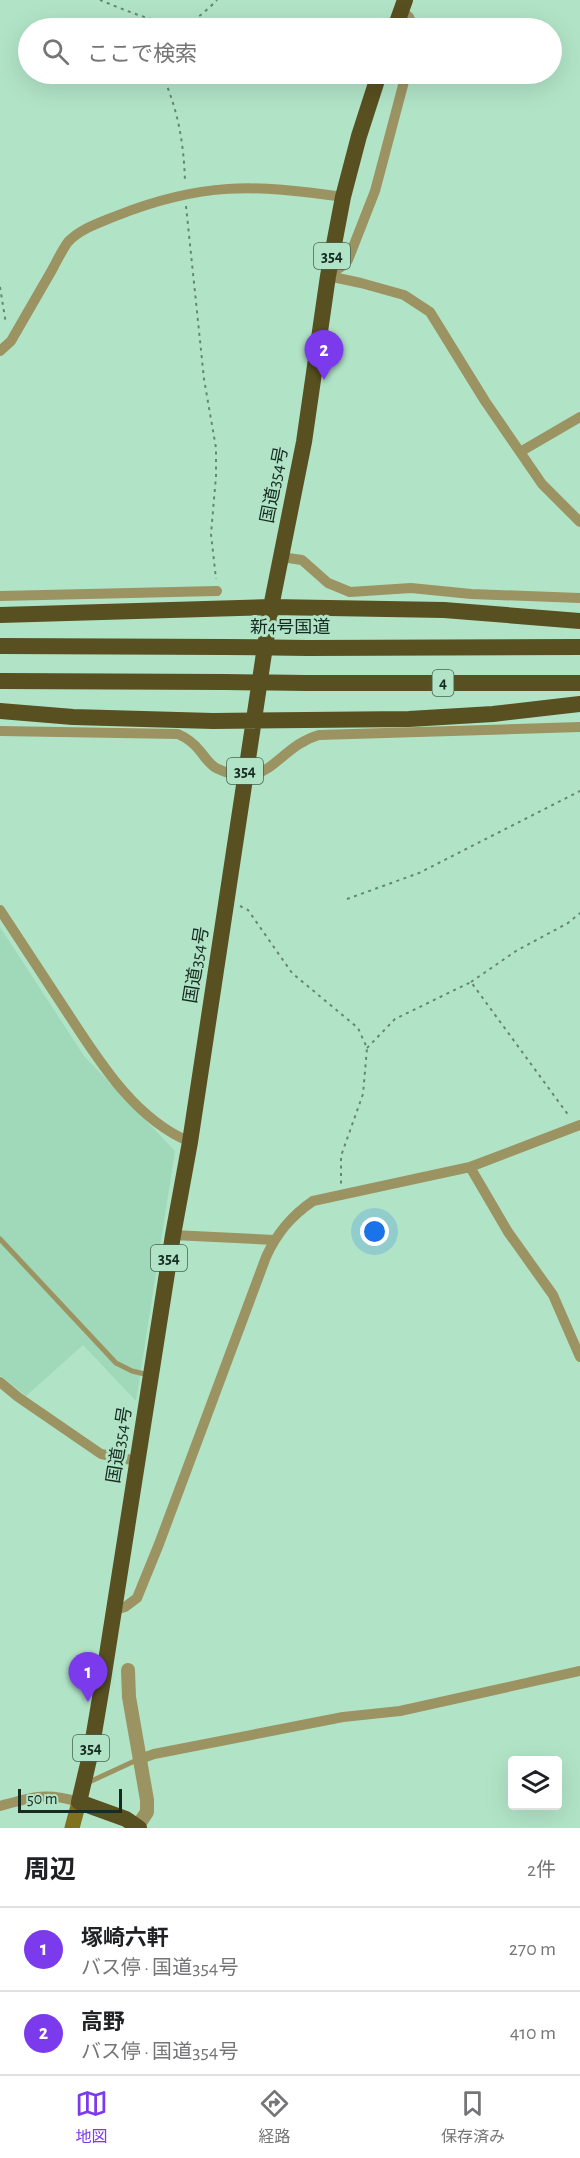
<!DOCTYPE html>
<html lang="ja">
<head>
<meta charset="utf-8">
<style>
  body { margin:0; font-family:"Alegreya Sans","Noto Sans JP",sans-serif; background:#f6f6f6; color:#202124 }
  .controls { position:absolute; right:18px; bottom:18px; display:grid; overflow:hidden; border-radius:6px; box-shadow:0 6px 24px #0002 }
  .controls button { width:54px; height:54px; display:grid; place-items:center; padding:0; border:0; border-bottom:2px solid #e0e0e0; background:#fff; color:#202124; font:30px sans-serif }
  .scale { position:absolute; left:18px; bottom:15px; width:104px; box-sizing:border-box; padding-left:6px; border:3px solid #172b21; border-top:0; font-size:16px; line-height:21px; white-space:nowrap; color:#172b21; -webkit-text-stroke:4px #b1e4c7; paint-order:stroke }
  .you { position:absolute; left:375px; top:1232px; width:21px; height:21px; margin:-15px; border:4px solid #fff; border-radius:50%; background:#1a73e8; box-shadow:0 0 0 9px #1a73e833 }
  .badge { display:grid; place-items:center; width:39px; height:39px; border-radius:50%; background:#7c3aed; color:#fff; font-size:20px; font-weight:700 }
  .pin { position:absolute; translate:-50% -50px; filter:drop-shadow(0 2px 3px #0008) }
  .pin::after { content:''; position:absolute; top:32px; width:21px; height:18px; background:inherit; clip-path:polygon(0 0,100% 0,50% 100%) }
  .list { margin:0; padding:0; list-style:none }
  h2 { display:flex; justify-content:space-between; align-items:center; height:78px; margin:0; padding:0 24px; font-size:26px }
  h2 small { font-size:20px; font-weight:400; color:#757577 }
  .list li { display:grid; grid-template-columns:39px 1fr auto; gap:18px; align-items:center; box-sizing:border-box; height:84px; padding:0 24px; border-top:2px solid #e0e0e0 }
  .list b { display:block; font-size:22px; white-space:nowrap }
  .list p { margin:0; font-size:20px; white-space:nowrap; color:#757577 }
  .list em { font-size:20px; font-style:normal; color:#757577 }
  .icon { flex:none; width:33px; height:33px; fill:none; stroke:currentColor; stroke-width:2; stroke-linecap:round; stroke-linejoin:round }
  .map { position:relative; flex:none; width:580px; height:1828px; overflow:hidden }
  .search { position:absolute; background:#fff; box-shadow:0 6px 24px #0002; left:18px; right:18px; top:18px; height:66px; display:flex; align-items:center; gap:15px; box-sizing:border-box; padding:0 21px; border-radius:33px; color:#757577; font-size:22px }
  .sheet { height:246px; background:#fff }
  nav { display:flex; justify-content:space-around; align-items:center; box-sizing:border-box; height:84px; border-top:2px solid #e0e0e0; background:#fff; font-size:16px; color:#757577 }
  nav a { display:grid; justify-items:center; gap:3px }
  nav .on { color:#7c3aed }
  .map>svg:first-child { display:block }
  .built { fill:#9fd9b9 }
  .lines { fill:none; stroke-linecap:round; stroke-linejoin:round }
  .path { stroke:#648774; stroke-width:2; stroke-dasharray:3 4.5; stroke-linecap:butt }
  .service { stroke:#9b9362; stroke-width:5 }
  .minor { stroke:#9b9362; stroke-width:10 }
  .tertiary { stroke:#9b9362; stroke-width:14 }
  .secondary { stroke:#7f711d; stroke-width:15 }
  .trunk { stroke:#585020; stroke-width:16 }
  .trunk-bridge { stroke:#585020; stroke-width:16 }
  .labels { text-anchor:middle; dominant-baseline:central; stroke-width:6; stroke-linejoin:round; paint-order:stroke }
  .shield { fill:#b1e4c7; stroke:#456253; stroke-width:1.5 }
  .shield-label { font-size:16px; font-weight:bold; fill:#172b21 }
  .street-label { font-size:18px; fill:#172b21; stroke:#b1e4c7 }
</style>
</head>
<body>
<div class="map">
<svg width="580" height="1828" viewBox="0 0 580 1828">
  <rect width="100%" height="100%" fill="#b1e4c7"/>
  <!-- built -->
  <path class="built" d="M0 927 84 1056 175 1151 136 1401 83 1345 26 1396 0 1375Z"/>
  <g class="lines">
    <!-- path -->
    <path class="path" d="M100 0C120 8 165 28 186 23 197 20 209 8 217 0
      M144 28 146 18
      M162 74C178 110 184 143 185 183
      M186 206 204 379 216 448V476L211 534 216 579
      M0 287 6 324
      M347 899 419 873 580 791
      M240 906 248 910 292 973 358 1028 367 1048 363 1094 341 1156V1184
      M471 982 516 951 568 923 580 913
      M367 1048 395 1019 471 982 569 1116"/>
    <!-- service -->
    <path class="service" d="M0 1239 116 1363 132 1371 149 1375
      M87 1783 139 1759"/>
    <!-- minor -->
    <path class="minor" d="M401 10 409 17 414 28
      M328 276 361 283 404 295 430 312 485 401 542 484 580 522
      M328 276 341 267 348 260 375 191 406 74
      M0 351 11 341C25 317 38 294 52 270 57 261 62 250 68 242 80 229 99 223 116 216 201 182 254 184 343 197
      M520 452 580 417
      M281 557 302 560 328 583 350 592 411 588 471 594 580 598
      M0 596 217 591
      M0 731 178 734C187 738 194 743 200 751 205 757 209 764 216 768 269 794 276 747 319 735L580 727
      M0 910C21 942 42 974 63 1006 96 1056 132 1118 190 1142
      M470 1167 508 1232 553 1295 580 1357
      M173 1235 274 1240
      M0 1382 18 1397 101 1454 137 1461
      M115 1610 125 1607 137 1598 159 1544 266 1257C277 1233 291 1216 313 1201L470 1167 580 1125
      M140 1759 154 1754 343 1717 400 1711 580 1671
      M0 1806C32 1797 46 1792 79 1802"/>
    <!-- tertiary -->
    <path class="tertiary" d="M128 1670 129 1697 147 1800V1812L137 1827"/>
    <!-- secondary -->
    <path class="secondary" d="M72 1828 79 1802"/>
    <!-- trunk -->
    <path class="trunk" d="M395 28 405 0
      M0 615 271 607 444 610 580 621
      M0 646 225 647
      M308 648 580 647
      M0 681 225 682
      M306 683H580
      M0 711 73 717 213 721 409 719 493 714 580 704
      M139 1828 126 1819 79 1802 91 1751 103 1680 173 1235 190 1142 271 607 304 442 328 276 343 197 359 136 379 74"/>
    <!-- trunk-bridge -->
    <path class="trunk-bridge" d="M225 647 308 648
      M225 682 306 683"/>
  </g>
  <g class="labels">
    <!-- shield labels -->
    <g class="shield">
      <rect x="314" y="243" width="36" height="26" rx="4.5"/>
      <rect x="432.5" y="670" width="21" height="26" rx="4.5"/>
      <rect x="227" y="758" width="36" height="26" rx="4.5"/>
      <rect x="151" y="1245" width="36" height="26" rx="4.5"/>
      <rect x="73" y="1735" width="36" height="26" rx="4.5"/>
    </g>
    <g class="shield-label">
      <text x="332" y="256">354</text>
      <text x="443" y="683">4</text>
      <text x="245" y="771">354</text>
      <text x="169" y="1258">354</text>
      <text x="91" y="1748">354</text>
    </g>
    <!-- street labels -->
    <g class="street-label">
      <text transform="translate(275 485) rotate(-79)">国道354号</text>
      <text x="290" y="628">新4号国道</text>
      <text transform="translate(197 965) rotate(-81)">国道354号</text>
      <text transform="translate(120 1445) rotate(-81)">国道354号</text>
    </g>
  </g>
</svg>
<div class="controls">
<button><svg class="icon" aria-label="layers" viewBox="0 0 24 24"><path d="M12 4l9 5-9 5-9-5zM3 14l9 5 9-5"/></svg></button>
</div>
<div class="scale">50 m</div>
<div class="you"></div>
<div class="pin badge" style="left:88px;top:1702px">1</div>
<div class="pin badge" style="left:324px;top:380px">2</div>
<div class="search"><svg class="icon" aria-label="search" viewBox="0 0 24 24"><circle cx="10" cy="10" r="6"/><path d="M15 15l6 6"/></svg>ここで検索</div>
</div>
<section class="sheet">
<h2>周辺<small>2件</small></h2>
<ul class="list">
<li><span class="badge">1</span><div><b>塚崎六軒</b><p>バス停 · 国道354号</p></div><em>270 m</em></li>
<li><span class="badge">2</span><div><b>高野</b><p>バス停 · 国道354号</p></div><em>410 m</em></li>
</ul>
</section>
<nav>
<a class="on"><svg class="icon" aria-label="map" viewBox="0 0 24 24"><path d="M3 6l6-2 6 2 6-2v14l-6 2-6-2-6 2zM9 4v14M15 6v14"/></svg>地図</a>
<a><svg class="icon" aria-label="directions" viewBox="0 0 24 24"><path d="M12 3l9 9-9 9-9-9zM9 14v-3h6M13 9l2 2-2 2"/></svg>経路</a>
<a><svg class="icon" aria-label="saved" viewBox="0 0 24 24"><path d="M7 4h10v16l-5-4-5 4z"/></svg>保存済み</a>
</nav>
</body>
</html>
